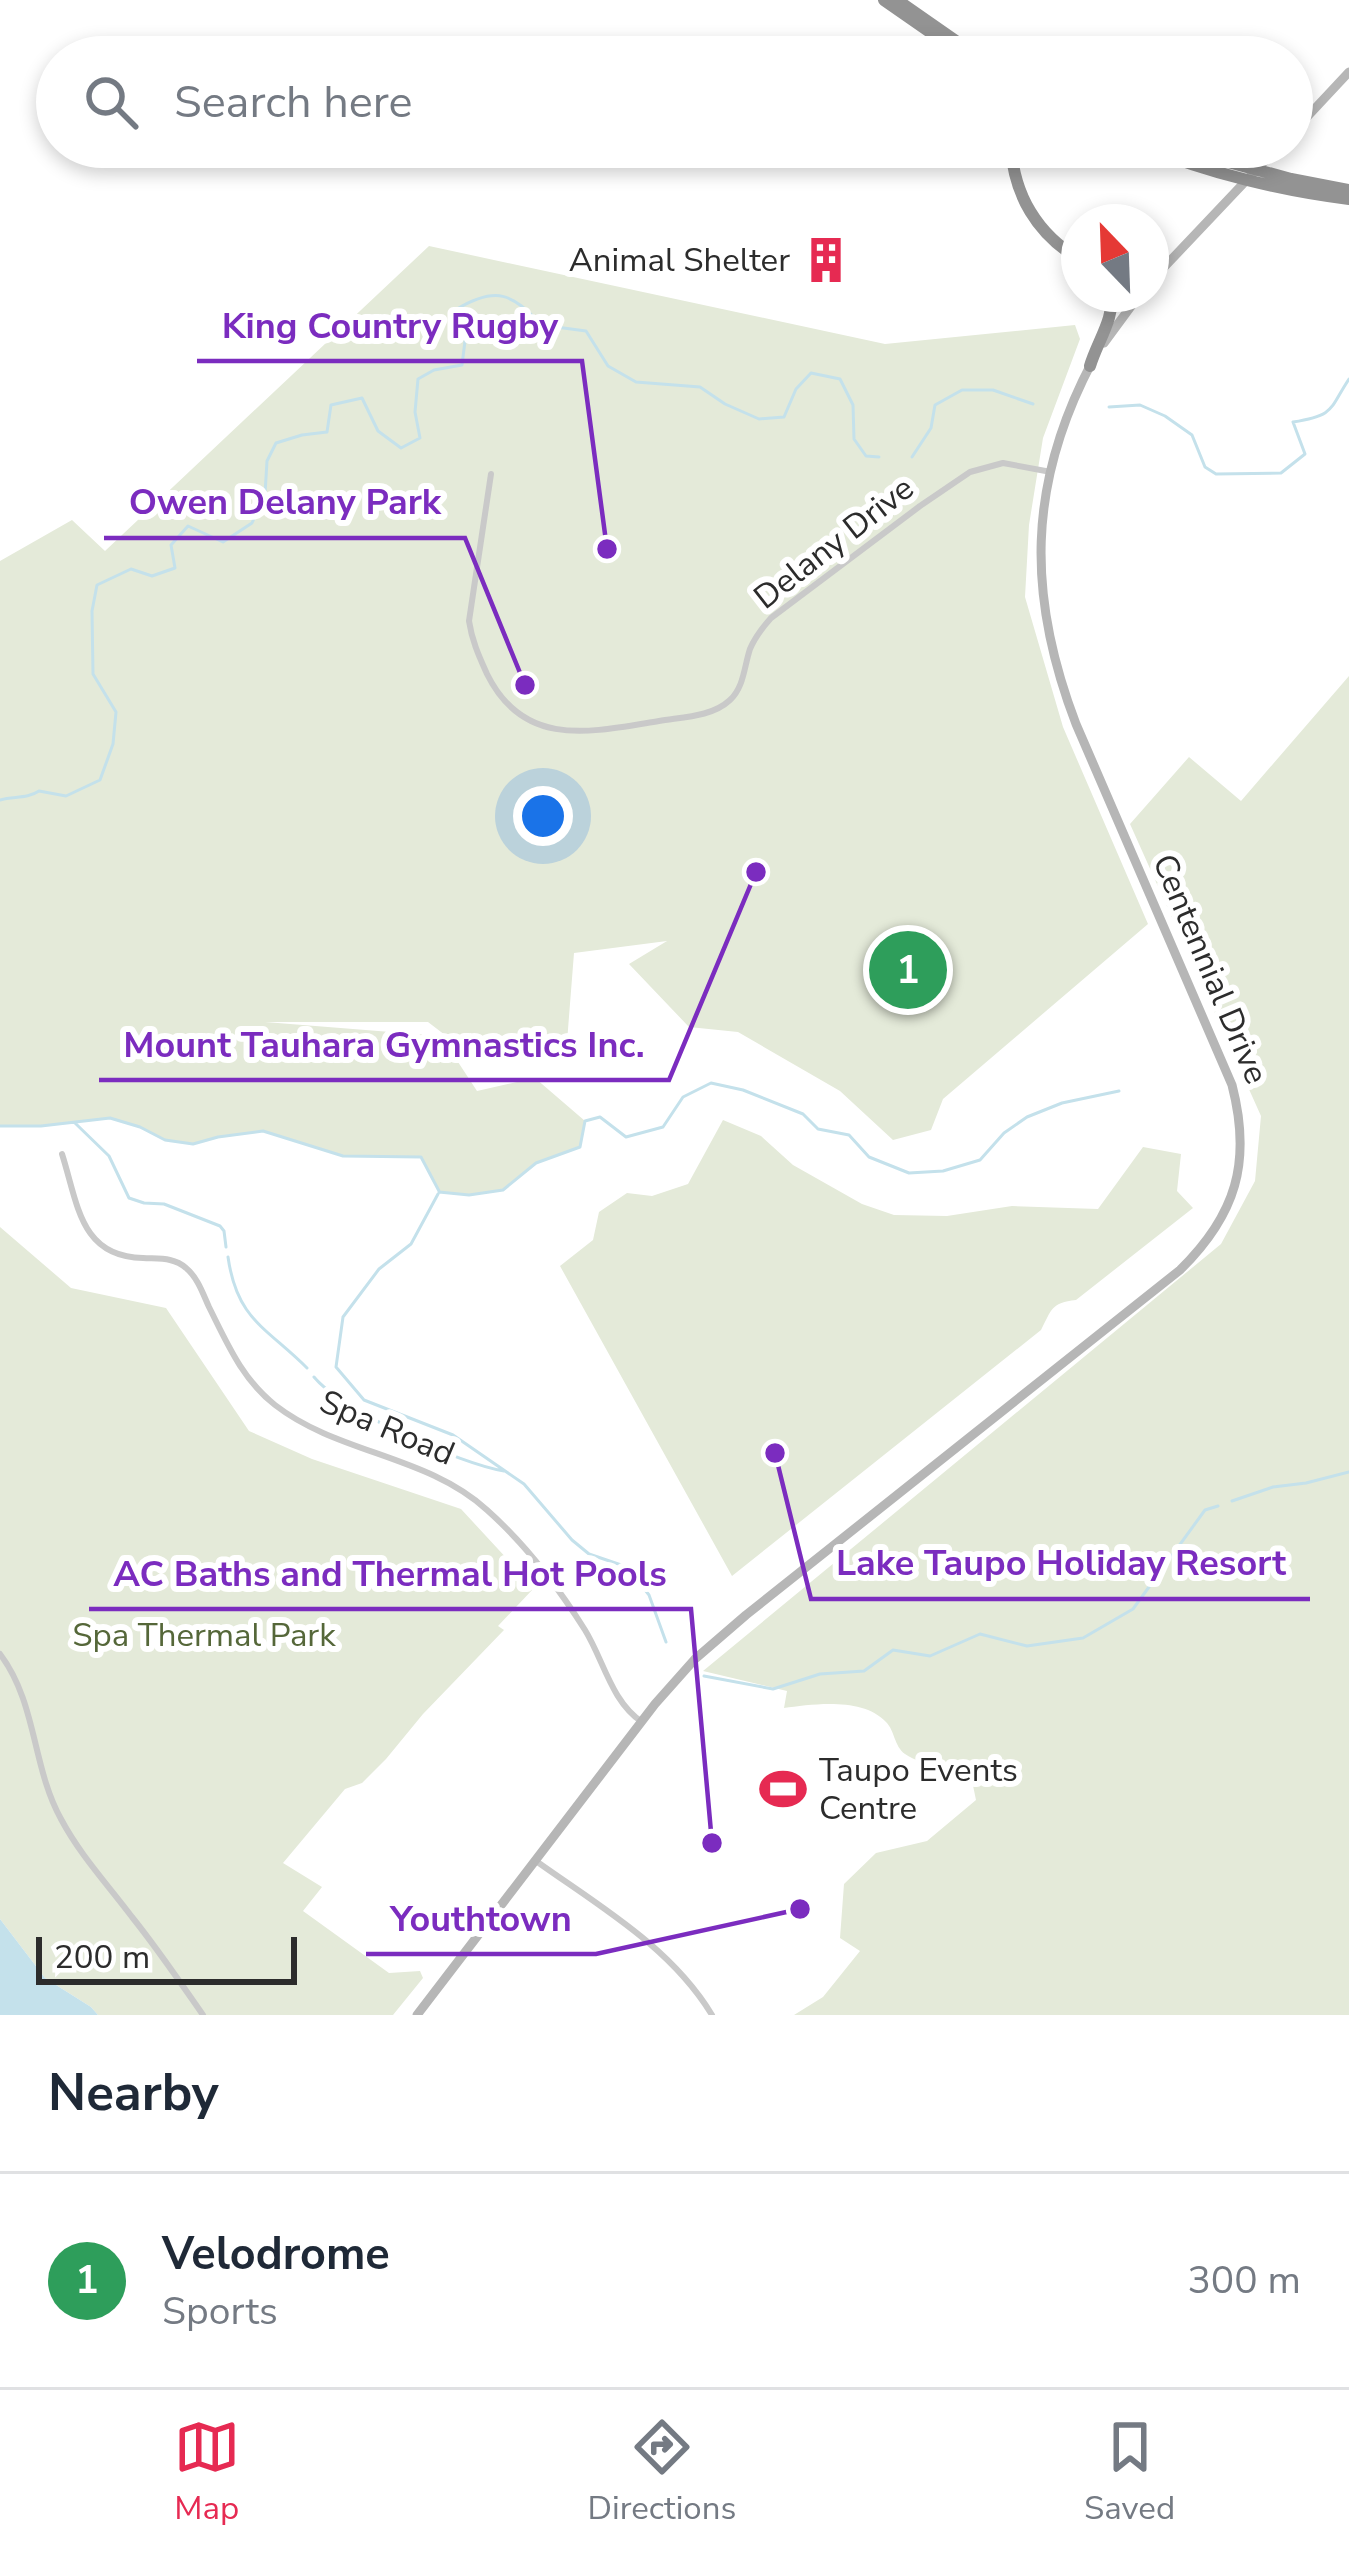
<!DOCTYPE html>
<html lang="en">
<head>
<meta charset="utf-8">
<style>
  body { margin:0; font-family:"Nunito Sans",sans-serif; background:#f2f2f3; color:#1f2937 }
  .compass { position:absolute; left:1061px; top:204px; width:108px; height:108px; border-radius:50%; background:#fff; box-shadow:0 6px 18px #0003; rotate:337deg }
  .scale { position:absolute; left:36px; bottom:30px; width:261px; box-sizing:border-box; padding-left:12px; border:6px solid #2c2c2c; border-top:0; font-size:33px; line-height:42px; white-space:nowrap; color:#2c2c2c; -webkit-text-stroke:9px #fff; paint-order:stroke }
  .you { position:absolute; left:543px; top:816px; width:42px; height:42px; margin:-30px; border:9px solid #fff; border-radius:50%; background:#1a73e8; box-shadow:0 0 0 18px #1a73e833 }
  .badge { display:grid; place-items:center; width:78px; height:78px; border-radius:50%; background:#e62a52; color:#fff; font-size:39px; font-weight:700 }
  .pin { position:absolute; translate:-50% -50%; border:6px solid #fff; box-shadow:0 3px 12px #0006 }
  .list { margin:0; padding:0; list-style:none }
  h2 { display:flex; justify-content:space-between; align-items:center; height:156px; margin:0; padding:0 48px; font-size:51px }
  h2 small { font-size:39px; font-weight:400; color:#747a83 }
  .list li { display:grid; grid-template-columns:78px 1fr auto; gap:36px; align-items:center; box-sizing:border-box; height:216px; padding:0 48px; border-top:3px solid #e0e1e3 }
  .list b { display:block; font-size:45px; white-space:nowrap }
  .list p { margin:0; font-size:39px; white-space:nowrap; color:#747a83 }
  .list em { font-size:39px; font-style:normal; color:#747a83 }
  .icon { flex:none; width:66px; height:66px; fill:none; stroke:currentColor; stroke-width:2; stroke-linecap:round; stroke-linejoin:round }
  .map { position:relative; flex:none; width:1349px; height:2015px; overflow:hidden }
  .search { position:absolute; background:#fff; box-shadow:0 6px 18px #0003; left:36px; right:36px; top:36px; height:132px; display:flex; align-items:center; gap:30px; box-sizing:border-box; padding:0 42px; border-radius:66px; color:#747a83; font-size:45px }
  .sheet { height:372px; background:#fff }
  nav { display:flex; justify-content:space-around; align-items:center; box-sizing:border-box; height:168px; border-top:3px solid #e0e1e3; background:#fff; font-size:33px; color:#747a83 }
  nav a { display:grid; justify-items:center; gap:6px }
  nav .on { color:#e62a52 }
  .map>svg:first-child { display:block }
  .green { fill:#e4ead9 }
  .water { fill:#c4e1eb }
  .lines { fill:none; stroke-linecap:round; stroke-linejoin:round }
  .stream { stroke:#c4e1eb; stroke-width:3 }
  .street { stroke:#c9c9c9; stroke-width:6 }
  .secondary { stroke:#b6b6b6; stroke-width:9 }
  .highway { stroke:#939393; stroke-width:12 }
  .labels { text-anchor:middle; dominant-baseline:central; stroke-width:12; stroke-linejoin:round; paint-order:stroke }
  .poi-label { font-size:33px; fill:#2c2c2c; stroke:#fff; text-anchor:end }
  .street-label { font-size:33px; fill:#2c2c2c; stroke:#fff }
  .park-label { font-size:33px; fill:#556739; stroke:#fff }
  .leader { fill:none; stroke:#7b2cbf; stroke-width:4.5 }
  .callout-dot { fill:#7b2cbf; stroke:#fff; stroke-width:4.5 }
  .callout-label { font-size:36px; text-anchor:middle; font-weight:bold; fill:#7b2cbf; stroke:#fff; stroke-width:12; stroke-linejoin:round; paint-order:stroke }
</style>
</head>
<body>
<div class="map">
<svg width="1349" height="2015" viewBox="0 0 1349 2015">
  <rect width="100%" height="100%" fill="#fff"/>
  <!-- green -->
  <path class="green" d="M429 246 885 344 1075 325 1080 339 1043 438 1029 525 1025 597 1063 727 1148 924 943 1099 931 1130 893 1140 840 1091 738 1032 689 1027 629 964 667 941 574 953 567 1042 543 1062 503 1051 475 1058 428 1022H265L441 1036 477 1091 535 1078 585 1121 580 1147 536 1163 503 1190 469 1195 439 1192 421 1157 343 1156 263 1131 218 1137 193 1144 165 1140 140 1127 110 1118 42 1126H0V561L72 520 105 551Z
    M1349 676V2015H794L823 1997 860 1951 840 1938 844 1884 876 1853 927 1841 976 1800 970 1771C949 1767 924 1767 905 1754 894 1746 895 1731 886 1722 863 1697 813 1704 784 1708L787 1691 703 1671 1221 1244 1255 1181 1261 1116 1130 824 1189 757 1241 801Z
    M723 1120 761 1136 793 1165 862 1204 894 1215 947 1216 1012 1206 1098 1209 1143 1147 1181 1154 1177 1191 1193 1208 1076 1300C1051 1303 1052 1309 1041 1330L732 1576 560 1266 593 1240 599 1212 627 1193 652 1196 688 1184Z
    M0 1227 71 1288 166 1308 249 1431 312 1459 461 1509 534 1588 498 1626 504 1630 423 1714 386 1759 362 1783 345 1789 283 1863 322 1887 303 1911 389 1973 420 1971 423 1978 393 2015H98L91 2007 45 1978 0 1919Z"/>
  <!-- water -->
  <path class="water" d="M0 1919 45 1978 91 2007 98 2015H0Z"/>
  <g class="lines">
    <!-- stream -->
    <path class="stream" d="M1109 407 1140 405 1165 416 1192 435 1205 467 1216 474 1281 473 1305 454 1293 422C1336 415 1329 409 1349 379
      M912 457 931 428 935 405 962 390H993L1033 404
      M0 800C14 796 27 799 39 791L66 796 100 780 113 744 116 712 93 674 92 611 97 585 131 569 152 576 175 568 171 545 188 526 223 542 252 523 265 494 267 461 276 443 302 435 327 432 331 405 362 398 378 431 401 448 420 438 415 412 418 379 434 370 462 365 466 333 457 309C496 286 512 293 541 325L586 331 608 366 636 382 700 387 725 404 759 419 784 417 796 389 811 373 840 379 853 405 854 439 866 456 879 457
      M75 1123 109 1156 129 1198 144 1203 164 1204 220 1226 224 1231 226 1247
      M0 1126H41L110 1118 140 1127 165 1140 193 1144 218 1137 263 1131 343 1156 421 1157 439 1191
      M439 1192 469 1195 503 1190 536 1163 580 1147 585 1121 600 1117 626 1137 663 1127 683 1097 711 1083 743 1090 803 1114 818 1129 849 1135 869 1157 909 1173 943 1171 980 1160 1004 1133 1027 1117 1062 1103 1119 1091
      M438 1194 411 1244 379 1269 343 1317 336 1367 364 1400 453 1435 524 1484 572 1540 589 1554 627 1567 649 1595 666 1642
      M228 1257C237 1320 266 1327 307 1368
      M314 1377C342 1411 460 1464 504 1471
      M1232 1501 1273 1487 1306 1483 1349 1472
      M704 1676 773 1689 820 1674 864 1671 893 1650 930 1656 980 1634 1027 1646 1083 1638 1133 1609 1205 1510 1218 1506"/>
    <!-- street -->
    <path class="street" d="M491 474 469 621C472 641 479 656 487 674 524 749 591 732 659 721 682 717 712 717 730 700 744 687 744 667 750 649 755 637 762 628 771 618L920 506 970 472 1003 463 1051 472
      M62 1154C78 1204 80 1257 143 1258 159 1259 174 1257 186 1268 198 1278 203 1294 209 1307 227 1343 242 1379 275 1405 338 1454 427 1455 487 1510 524 1543 558 1587 585 1630 604 1661 611 1701 642 1722
      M0 1654C37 1703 32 1767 61 1819 80 1855 108 1885 132 1917 157 1948 180 1982 203 2015
      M536 1861C599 1906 671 1947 712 2015"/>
    <!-- secondary -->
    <path class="secondary" d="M1292 133 1349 72
      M1151 281 1278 147
      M1104 343 1140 294
      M417 2015 655 1704 695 1659 746 1615 1180 1270C1236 1215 1252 1162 1232 1085L1076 724C1027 596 1027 485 1092 362"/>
    <!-- highway -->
    <path class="highway" d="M884 0 966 57
      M897 0 960 44 985 57
      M1011 147C1014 195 1037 234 1079 259
      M1146 147C1207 173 1284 191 1349 199
      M1173 147 1291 179 1349 190
      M1122 294 1133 302
      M1090 366C1097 342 1115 318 1111 294"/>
  </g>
  <!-- icons -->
  <defs>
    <symbol id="building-bare" viewBox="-9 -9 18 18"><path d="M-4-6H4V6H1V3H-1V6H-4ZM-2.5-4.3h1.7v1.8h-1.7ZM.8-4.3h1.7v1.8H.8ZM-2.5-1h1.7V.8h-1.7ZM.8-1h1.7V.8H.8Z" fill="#e62a52" stroke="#fff" stroke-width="2.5" paint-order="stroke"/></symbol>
    <symbol id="stadium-bare" viewBox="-9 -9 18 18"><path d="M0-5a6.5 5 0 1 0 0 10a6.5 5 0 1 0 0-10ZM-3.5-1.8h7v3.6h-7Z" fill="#e62a52" stroke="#fff" stroke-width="2.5" paint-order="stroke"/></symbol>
  </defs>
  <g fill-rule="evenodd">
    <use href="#building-bare" x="793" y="227" width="66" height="66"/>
    <use href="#stadium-bare" x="750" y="1756" width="66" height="66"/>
  </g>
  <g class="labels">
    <!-- poi labels -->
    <g class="poi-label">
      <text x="790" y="260">Animal Shelter</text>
      <text x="819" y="1770" text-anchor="start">Taupo Events<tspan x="819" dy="38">Centre</tspan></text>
    </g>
    <!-- street labels -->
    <g class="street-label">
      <text transform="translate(834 543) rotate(-38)">Delany Drive</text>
      <text transform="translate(1210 969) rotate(67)">Centennial Drive</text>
      <text transform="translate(387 1428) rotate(23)">Spa Road</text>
    </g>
    <!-- park labels -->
    <g class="park-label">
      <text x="204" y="1635">Spa Thermal Park</text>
    </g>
  </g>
  <!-- callouts -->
  <path class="leader" d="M607 549L582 361H197M525 685L465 538H104M756 872L669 1080H99M775 1453L811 1599H1310M712 1843L691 1609H89M800 1909L596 1954H366"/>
  <g class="callout-dot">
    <circle cx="607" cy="549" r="12"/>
    <circle cx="525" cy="685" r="12"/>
    <circle cx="756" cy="872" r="12"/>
    <circle cx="775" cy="1453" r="12"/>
    <circle cx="712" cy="1843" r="12"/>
    <circle cx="800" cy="1909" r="12"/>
  </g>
  <g class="callout-label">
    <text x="390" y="338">King Country Rugby</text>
    <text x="285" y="514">Owen Delany Park</text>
    <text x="384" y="1057">Mount Tauhara Gymnastics Inc.</text>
    <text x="1061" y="1575">Lake Taupo Holiday Resort</text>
    <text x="390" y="1586">AC Baths and Thermal Hot Pools</text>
    <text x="481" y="1931">Youthtown</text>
  </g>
</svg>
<svg class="compass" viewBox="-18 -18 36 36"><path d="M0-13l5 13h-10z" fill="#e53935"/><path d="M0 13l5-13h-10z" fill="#747a83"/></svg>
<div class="scale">200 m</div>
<div class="you"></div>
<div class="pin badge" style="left:908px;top:970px;background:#2e9e5b">1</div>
<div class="search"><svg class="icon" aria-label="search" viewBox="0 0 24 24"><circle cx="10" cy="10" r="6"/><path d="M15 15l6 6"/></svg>Search here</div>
</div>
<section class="sheet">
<h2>Nearby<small></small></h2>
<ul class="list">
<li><span class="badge" style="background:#2e9e5b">1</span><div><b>Velodrome</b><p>Sports</p></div><em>300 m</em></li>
</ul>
</section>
<nav>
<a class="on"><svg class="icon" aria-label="map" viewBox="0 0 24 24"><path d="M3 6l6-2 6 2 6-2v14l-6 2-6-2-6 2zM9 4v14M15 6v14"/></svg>Map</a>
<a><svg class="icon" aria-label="directions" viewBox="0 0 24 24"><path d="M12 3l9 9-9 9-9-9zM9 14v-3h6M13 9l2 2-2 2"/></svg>Directions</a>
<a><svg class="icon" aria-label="saved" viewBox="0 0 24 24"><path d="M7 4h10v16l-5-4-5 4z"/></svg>Saved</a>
</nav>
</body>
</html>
